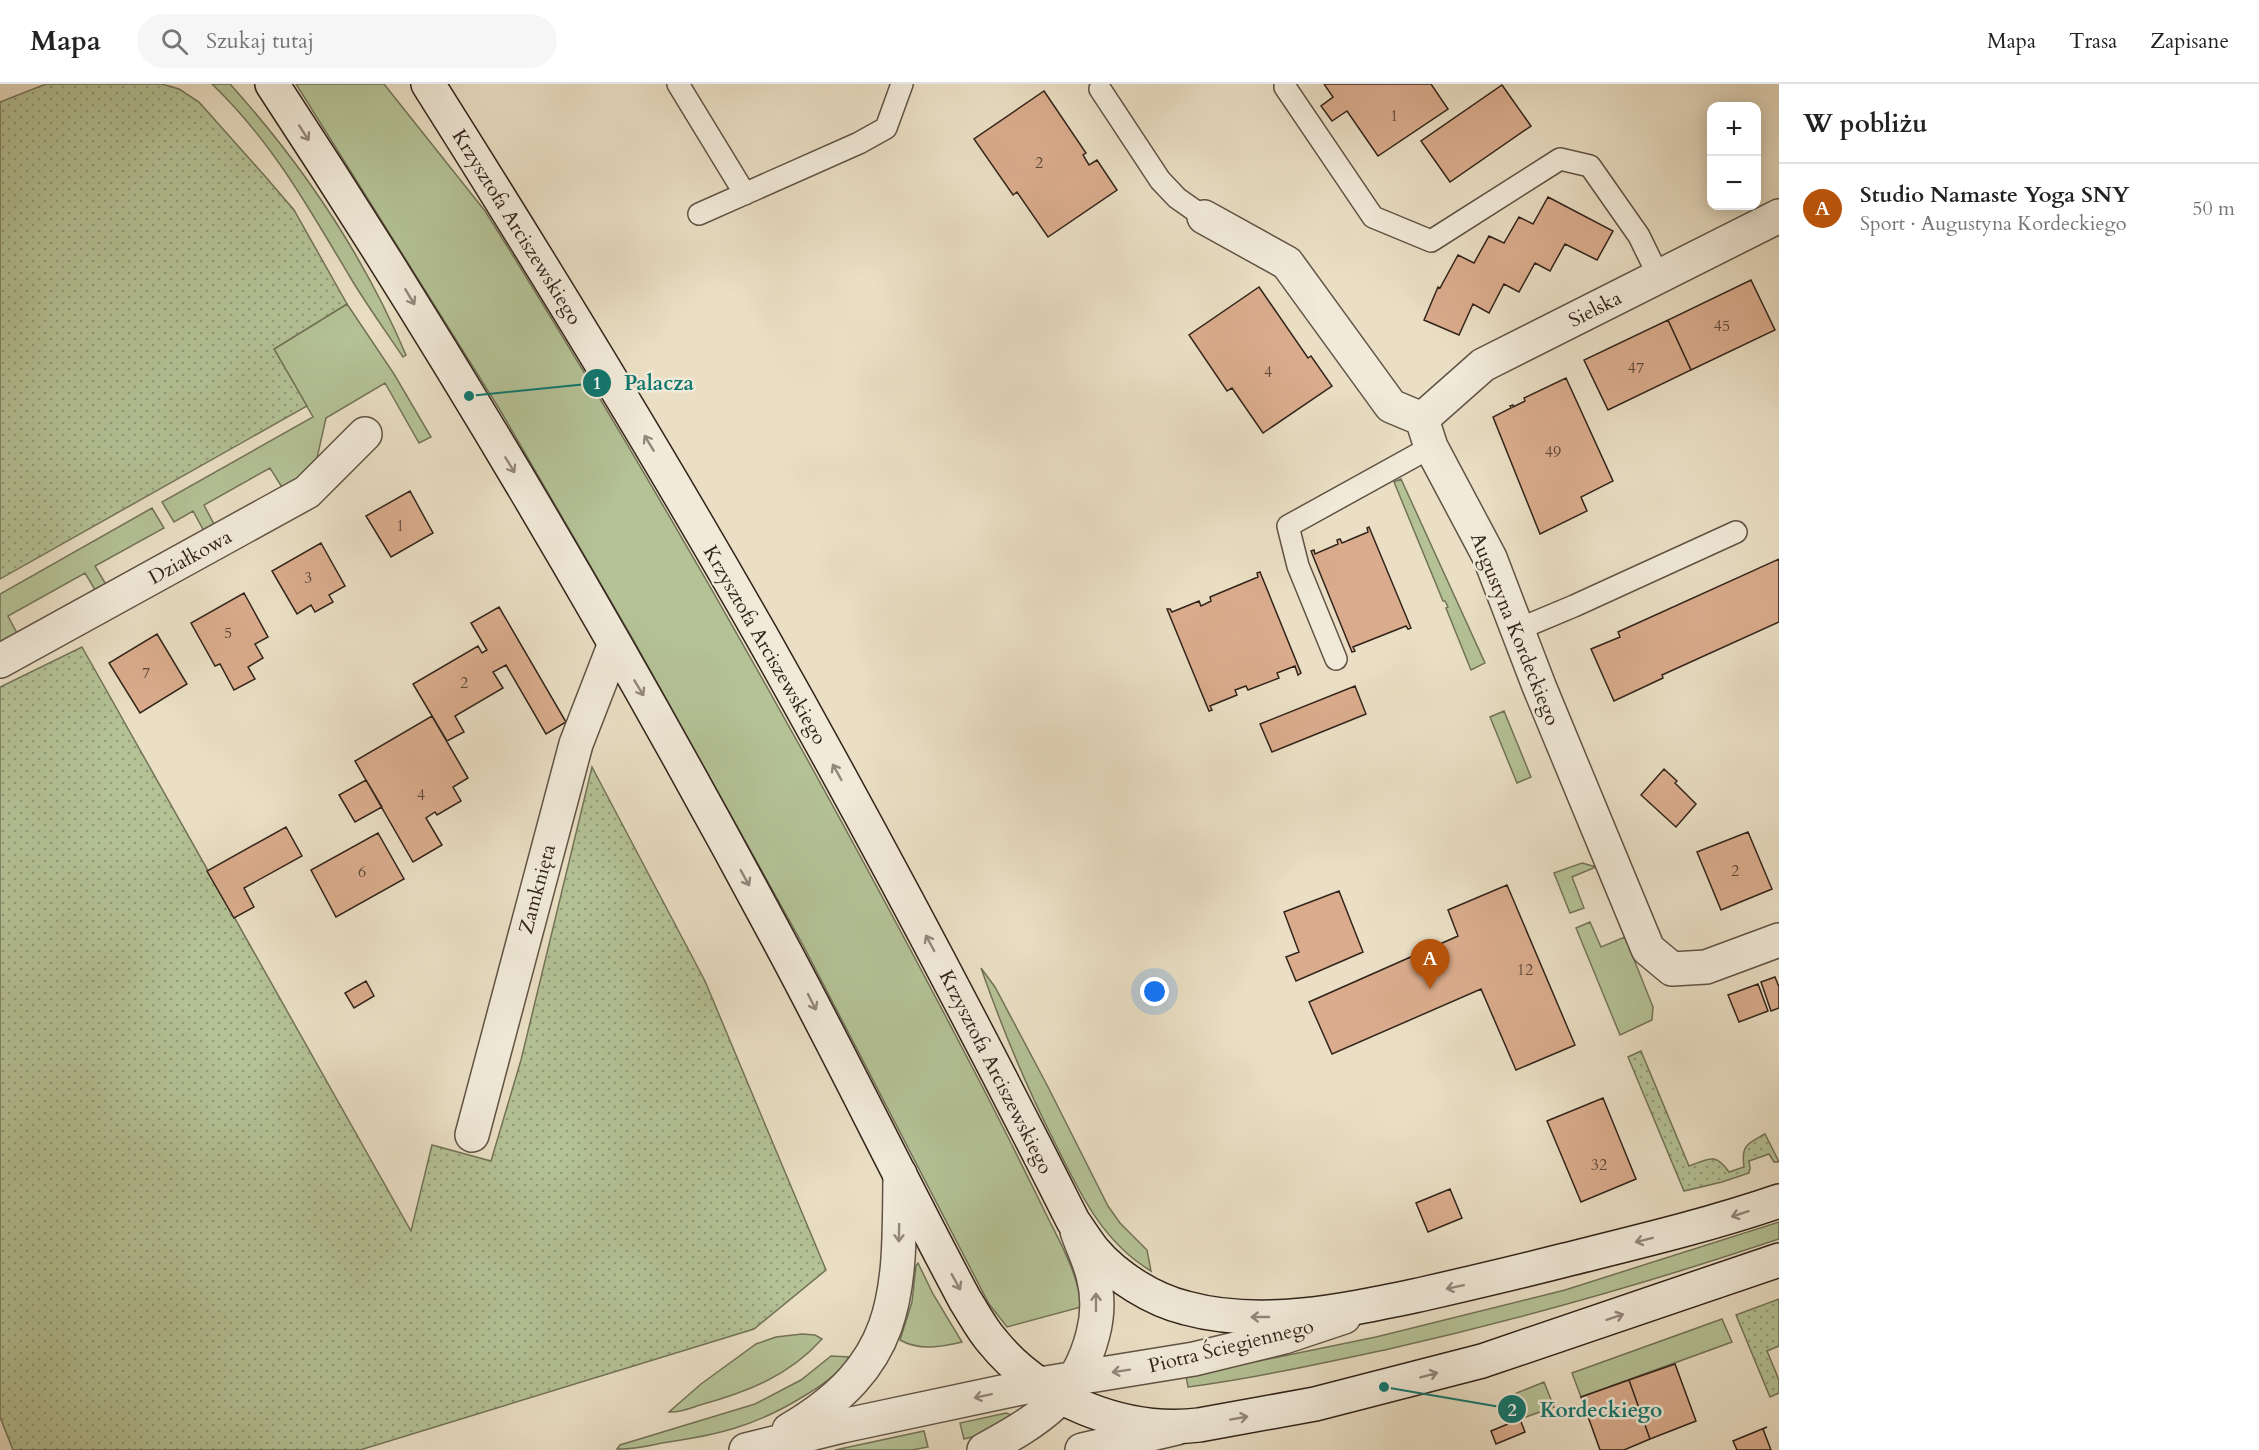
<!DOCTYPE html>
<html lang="pl">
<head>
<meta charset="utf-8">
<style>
  body { margin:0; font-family:Cardo,serif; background:#f6f6f6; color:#222 }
  .controls { position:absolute; right:18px; top:18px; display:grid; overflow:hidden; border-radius:12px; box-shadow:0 3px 15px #0003 }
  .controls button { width:54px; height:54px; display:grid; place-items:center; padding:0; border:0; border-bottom:2px solid #e0e0e0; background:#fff; color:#222; font:30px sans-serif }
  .you { position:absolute; left:1155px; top:908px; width:21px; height:21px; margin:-15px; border:4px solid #fff; border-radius:50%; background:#1a73e8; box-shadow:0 0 0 9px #1a73e833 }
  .badge { display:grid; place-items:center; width:39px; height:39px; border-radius:50%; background:#b45309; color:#fff; font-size:20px; font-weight:700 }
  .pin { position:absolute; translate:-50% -50px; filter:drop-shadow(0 2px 3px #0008) }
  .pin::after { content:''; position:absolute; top:32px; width:21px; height:18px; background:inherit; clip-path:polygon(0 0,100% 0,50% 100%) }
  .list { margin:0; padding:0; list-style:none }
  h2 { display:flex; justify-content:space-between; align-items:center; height:78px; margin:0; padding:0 24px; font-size:26px }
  h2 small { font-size:20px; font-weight:400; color:#767676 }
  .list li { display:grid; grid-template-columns:39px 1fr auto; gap:18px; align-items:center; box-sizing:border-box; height:90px; padding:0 24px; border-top:2px solid #e0e0e0 }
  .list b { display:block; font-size:22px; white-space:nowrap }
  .list p { margin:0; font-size:20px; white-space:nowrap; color:#767676 }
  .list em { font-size:20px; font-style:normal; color:#767676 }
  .icon { flex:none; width:33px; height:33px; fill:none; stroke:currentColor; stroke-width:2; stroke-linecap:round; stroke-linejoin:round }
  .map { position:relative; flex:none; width:1779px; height:1366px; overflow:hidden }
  header { display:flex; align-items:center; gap:36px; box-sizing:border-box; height:84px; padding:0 30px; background:#fff; border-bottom:2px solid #e0e0e0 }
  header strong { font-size:28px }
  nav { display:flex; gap:33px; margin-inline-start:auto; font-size:21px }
  .search { width:420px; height:54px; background:#f6f6f6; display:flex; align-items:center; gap:15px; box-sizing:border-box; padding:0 21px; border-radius:33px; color:#767676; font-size:22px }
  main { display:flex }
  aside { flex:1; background:#fff }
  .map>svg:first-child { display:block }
  .grass { fill:#b4c296; stroke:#737358; stroke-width:1.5 }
  .park { fill:url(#park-dots); stroke:#737358; stroke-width:1.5 }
  .building { fill:#daac8d; stroke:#32241b; stroke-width:1.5 }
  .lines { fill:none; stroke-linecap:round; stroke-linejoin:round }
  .service-casing { stroke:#605345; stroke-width:24 }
  .minor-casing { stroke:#605345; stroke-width:36 }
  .tertiary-casing { stroke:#605345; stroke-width:36 }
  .secondary-casing { stroke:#32241b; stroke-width:36 }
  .service { stroke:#f1ead9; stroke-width:21 }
  .minor { stroke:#f1ead9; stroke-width:33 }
  .tertiary { stroke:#f1ead9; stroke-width:33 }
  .secondary { stroke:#f1ead9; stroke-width:33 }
  .oneway { stroke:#92877a }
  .labels { text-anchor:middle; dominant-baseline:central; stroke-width:5; stroke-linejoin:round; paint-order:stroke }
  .number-label { font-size:16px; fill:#5c4638 }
  .street-label { font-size:20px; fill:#32241b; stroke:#f1ead9 }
  .leader { fill:none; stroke:#0f766e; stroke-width:2 }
  .callout-dot { fill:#0f766e; stroke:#f1ead9; stroke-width:2 }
  .mark-label { font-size:18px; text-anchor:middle; font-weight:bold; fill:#fff }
  .callout-label { font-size:21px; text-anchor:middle; font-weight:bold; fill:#0f766e; stroke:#f1ead9; stroke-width:5; stroke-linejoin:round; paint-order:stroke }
</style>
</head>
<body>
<header>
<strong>Mapa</strong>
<div class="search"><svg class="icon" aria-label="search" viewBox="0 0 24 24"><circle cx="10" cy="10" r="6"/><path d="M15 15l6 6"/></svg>Szukaj tutaj</div>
<nav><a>Mapa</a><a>Trasa</a><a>Zapisane</a></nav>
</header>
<main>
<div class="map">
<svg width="1779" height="1366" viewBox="0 0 1779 1366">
  <defs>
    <pattern id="park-dots" width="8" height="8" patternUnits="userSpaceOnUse" patternTransform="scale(1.5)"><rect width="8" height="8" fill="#b4c296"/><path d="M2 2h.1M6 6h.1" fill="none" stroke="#939d7a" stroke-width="1.8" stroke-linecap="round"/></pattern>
  </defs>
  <rect width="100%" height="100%" fill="#eadfc4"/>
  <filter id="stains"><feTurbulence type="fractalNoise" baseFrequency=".00333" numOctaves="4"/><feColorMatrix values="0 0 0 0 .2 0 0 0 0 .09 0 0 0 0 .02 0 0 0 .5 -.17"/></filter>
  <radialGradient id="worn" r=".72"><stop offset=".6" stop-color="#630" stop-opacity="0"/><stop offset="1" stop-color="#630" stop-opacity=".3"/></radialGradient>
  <!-- grass -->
  <path class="grass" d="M212 0H230C303 81 363 170 406 271L403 273C385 246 366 220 350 193 307 121 273 59 212 0Z
    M296 0H384L485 127 502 154C669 423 824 698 970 979 997 1030 1022 1081 1047 1132 1061 1160 1079 1192 1081 1223L1007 1243 989 1220 803 861 634 557 500 326Z
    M347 220 394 290 431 353 419 359 385 299 326 334 317 374 310 387 283 405 270 384 204 421 216 444 205 449 193 427 174 438 162 418 313 333 274 265Z
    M1401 395 1485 579 1471 586 1446 524 1448 523 1445 517H1443L1394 398Z
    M152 424 164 444 95 482 108 504 97 509 85 489 8 532 19 553 0 562V510Z
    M1504 627 1531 693 1517 699 1490 633Z
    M1582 779 1596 783 1572 793 1584 824 1570 829 1554 789Z
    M1590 838 1601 863 1625 853 1653 923 1652 936 1620 951 1576 844Z
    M981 884 995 903 1047 1001 1108 1122 1120 1139 1147 1166 1151 1187C1101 1157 1079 1107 1054 1057 1025 1000 1002 944 981 884Z
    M1779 1138V1155C1651 1198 1521 1235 1389 1265 1323 1279 1256 1294 1188 1303L1186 1292 1376 1253 1565 1206Z
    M918 1179 933 1210 962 1258C942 1263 919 1267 900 1256L912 1218 916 1182Z
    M1722 1235 1732 1258 1581 1313 1572 1289Z
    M802 1250 815 1251 822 1255C789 1292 747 1308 700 1321 691 1324 679 1329 669 1328L701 1300 756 1260 776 1253Z
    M831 1272 849 1273C839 1290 821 1302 804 1312 756 1342 718 1351 662 1359 648 1362 631 1366 617 1365L620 1361 755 1320 801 1296Z
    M1544 1298 1554 1323 1520 1335 1518 1330 1505 1322 1502 1315Z
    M1006 1329 1014 1332 1006 1344 964 1355 960 1339Z
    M924 1347 928 1363 912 1366H835Z"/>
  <!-- park -->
  <path class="park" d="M46 0H162L179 5 199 18 264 91 294 126 347 220 274 265 307 322 0 495V18Z
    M82 563 411 1147 432 1061 491 1077 521 976 592 683 705 897 826 1186 754 1245 360 1366H13L0 1333V603Z
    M1641 967 1689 1082C1709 1075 1715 1068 1729 1088L1744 1083C1741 1061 1747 1060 1765 1050L1779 1078H1774L1769 1070 1749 1077 1750 1084 1749 1089 1722 1098 1684 1107 1628 973Z
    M1779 1215V1262L1767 1267 1779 1296V1309L1770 1313 1736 1231Z"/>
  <!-- building -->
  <path class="building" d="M1324 0H1431L1448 25 1378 72 1347 27 1332 37 1321 22 1333 13Z
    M1502 1 1531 42 1450 98 1421 57Z
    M1044 7 1086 69 1083 71 1089 81 1097 76 1117 106 1048 153 1017 108 1013 111 974 55Z
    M1548 113 1613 147 1597 176 1565 160 1550 187 1535 179 1519 208 1504 200 1489 229 1473 220 1459 251 1424 236 1438 203 1440 204 1458 171 1474 179 1489 152 1504 159 1519 133 1533 140Z
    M1751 196 1775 246 1691 286 1668 236Z
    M1259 203 1308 274 1311 272 1332 302 1263 349 1232 304 1227 307 1189 251Z
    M1668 236 1691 286 1608 326 1584 276Z
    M1566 294 1613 397 1581 413 1587 427 1540 450 1493 333 1511 324 1510 322 1513 321V323L1525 317 1524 314Z
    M410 407 433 449 391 473 366 432Z
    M1369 443 1411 544 1408 545 1406 542 1353 563 1355 567 1352 568 1311 467 1314 466 1315 470 1338 460 1337 456 1340 455 1342 459 1368 448 1367 444Z
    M321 459 345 502 329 511 333 518 315 528 311 521 297 530 272 487Z
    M1779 475V538L1662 591 1663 594 1614 617 1591 565 1620 553 1618 548Z
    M1260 488 1301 589 1298 591 1295 582 1277 589 1279 594 1248 606 1246 602 1235 606 1237 611 1210 622 1212 626 1209 627 1167 525H1170L1172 528 1199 517 1201 522 1211 517 1210 513 1258 493 1257 489Z
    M244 509 268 553 255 560 263 574 248 583 255 595 234 606 220 580 215 582 191 539Z
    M499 523 566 638 546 650 506 581 493 588 503 604 455 632 464 648 447 657 413 600 478 562 482 569 487 566 471 539Z
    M157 550 187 600 140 629 109 579Z
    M1355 602 1366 630 1272 668 1260 640Z
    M432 632 468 694 453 703 461 717 437 731 435 728 426 734 442 761 413 778 355 677Z
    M1664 685 1677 697 1675 699 1696 720 1676 743 1641 711Z
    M366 696 382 723 355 738 339 711Z
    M286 743 302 772 244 804 254 823 234 834 207 787Z
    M1748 748 1772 805 1721 826 1697 768Z
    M378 749 404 795 336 833 311 786Z
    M1507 801 1575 961 1516 986 1481 905 1332 970 1309 918 1458 852 1448 826Z
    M1339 807 1363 868 1296 897 1286 873 1299 868 1284 828Z
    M1775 893 1779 903V924L1771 927 1761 898Z
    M366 897 374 912 354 924 345 909Z
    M1758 900 1768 927 1739 938 1728 911Z
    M1603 1014 1636 1095 1581 1118 1547 1037Z
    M1450 1105 1462 1134 1428 1148 1416 1119Z
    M1675 1280 1696 1337 1650 1355 1629 1296Z
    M1629 1296 1650 1355 1624 1366H1600L1581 1313Z
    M1520 1335 1525 1348 1496 1360 1491 1347Z
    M1767 1343 1763 1345 1771 1366H1737L1733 1357Z"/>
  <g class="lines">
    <defs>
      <path id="service" d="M678 0 745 110
        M1285 3 1373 133 1431 157 1560 75 1590 82 1639 152 1659 193
        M1100 5 1160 96 1177 114 1204 133
        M699 130 859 59 886 44 902 0
        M1519 545 1574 522 1736 448
        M1336 575 1298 482 1288 442 1431 363"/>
      <path id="minor" d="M1204 133 1287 179 1391 322 1422 335 1431 363 1490 474 1539 602 1648 865 1672 885 1706 883 1779 856
        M1422 335 1483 281 1779 132
        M0 577 307 408 365 350
        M472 1051 576 660 614 562"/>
      <path id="tertiary" d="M789 1346C903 1279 899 1209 900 1090
        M746 1366 842 1342 1040 1300 1194 1275 1284 1253 1344 1233
        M984 1366C1038 1336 1077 1314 1093 1250 1098 1231 1098 1210 1093 1191 1089 1176 1082 1162 1077 1147
        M1082 1366 1177 1344"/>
      <path id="secondary" d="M272 0C456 280 626 570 784 866 846 982 903 1100 965 1216 974 1230 982 1246 993 1258 1040 1316 1125 1350 1199 1341L1315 1320 1482 1277 1779 1176
        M428 0C543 182 655 365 761 551 870 744 974 940 1073 1137 1080 1147 1087 1158 1094 1167 1116 1193 1153 1216 1186 1224 1263 1245 1347 1226 1423 1210 1471 1199 1518 1188 1565 1176 1637 1158 1709 1141 1779 1117"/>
    </defs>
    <!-- service casing -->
    <use href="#service" class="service-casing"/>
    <!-- minor casing -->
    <use href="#minor" class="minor-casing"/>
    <!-- tertiary casing -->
    <use href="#tertiary" class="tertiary-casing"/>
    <!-- secondary casing -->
    <use href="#secondary" class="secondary-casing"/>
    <!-- service -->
    <use href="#service" class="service"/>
    <!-- minor -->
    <use href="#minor" class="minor"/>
    <!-- tertiary -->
    <use href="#tertiary" class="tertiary"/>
    <!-- secondary -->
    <use href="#secondary" class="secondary"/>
  </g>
  <!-- one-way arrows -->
  <defs><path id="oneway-shaft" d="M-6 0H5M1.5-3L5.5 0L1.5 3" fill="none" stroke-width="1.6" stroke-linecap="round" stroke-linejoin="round" transform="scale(1.5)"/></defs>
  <g class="oneway">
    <use href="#oneway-shaft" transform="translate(304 49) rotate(57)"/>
    <use href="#oneway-shaft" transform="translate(410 213) rotate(59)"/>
    <use href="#oneway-shaft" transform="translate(649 359) rotate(-121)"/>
    <use href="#oneway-shaft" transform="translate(510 381) rotate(59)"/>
    <use href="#oneway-shaft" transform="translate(639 604) rotate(59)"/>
    <use href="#oneway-shaft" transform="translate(837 688) rotate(-119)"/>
    <use href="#oneway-shaft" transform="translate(745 794) rotate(61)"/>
    <use href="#oneway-shaft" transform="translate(930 859) rotate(-118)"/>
    <use href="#oneway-shaft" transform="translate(812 918) rotate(63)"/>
    <use href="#oneway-shaft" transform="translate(1740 1130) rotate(162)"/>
    <use href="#oneway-shaft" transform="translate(899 1149) rotate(91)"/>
    <use href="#oneway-shaft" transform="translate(1644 1156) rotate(166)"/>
    <use href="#oneway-shaft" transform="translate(956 1198) rotate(61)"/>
    <use href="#oneway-shaft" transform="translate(1455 1203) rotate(168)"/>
    <use href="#oneway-shaft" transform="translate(1096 1218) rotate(-90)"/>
    <use href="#oneway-shaft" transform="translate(1260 1233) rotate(-180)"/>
    <use href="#oneway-shaft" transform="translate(1615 1233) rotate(-19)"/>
    <use href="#oneway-shaft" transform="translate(1121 1287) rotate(171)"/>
    <use href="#oneway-shaft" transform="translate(1429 1291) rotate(-15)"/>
    <use href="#oneway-shaft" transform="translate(983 1312) rotate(168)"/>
    <use href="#oneway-shaft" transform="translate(1239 1334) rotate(-10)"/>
  </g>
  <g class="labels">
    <!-- number labels -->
    <g class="number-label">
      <text x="1394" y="32">1</text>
      <text x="1039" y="79">2</text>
      <text x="1722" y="242">45</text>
      <text x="1636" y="284">47</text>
      <text x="1268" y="288">4</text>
      <text x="1553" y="368">49</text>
      <text x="400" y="442">1</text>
      <text x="308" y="494">3</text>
      <text x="228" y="549">5</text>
      <text x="146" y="589">7</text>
      <text x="464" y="599">2</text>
      <text x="421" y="711">4</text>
      <text x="1735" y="787">2</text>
      <text x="362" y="788">6</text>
      <text x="1525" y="886">12</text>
      <text x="1599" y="1081">32</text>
    </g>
    <!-- street labels -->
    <g class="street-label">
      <text transform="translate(517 143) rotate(58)">Krzysztofa Arciszewskiego</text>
      <text transform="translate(1595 225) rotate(-27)">Sielska</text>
      <text transform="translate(190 473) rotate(-29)">Działkowa</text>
      <text transform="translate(1515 545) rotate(68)">Augustyna Kordeckiego</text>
      <text transform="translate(765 561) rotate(60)">Krzysztofa Arciszewskiego</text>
      <text transform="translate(537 805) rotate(-75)">Zamknięta</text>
      <text transform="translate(996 988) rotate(63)">Krzysztofa Arciszewskiego</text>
      <text transform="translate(1231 1262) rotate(-14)">Piotra Ściegiennego</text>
    </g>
  </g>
  <!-- callouts -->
  <path class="leader" d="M469 312L597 299M1384 1303L1512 1325"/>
  <g class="callout-dot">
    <circle cx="469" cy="312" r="6"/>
    <circle cx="1384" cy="1303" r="6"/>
    <circle cx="597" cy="299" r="15"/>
    <circle cx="1512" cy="1325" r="15"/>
  </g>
  <g class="mark-label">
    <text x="597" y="305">1</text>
    <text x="1512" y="1332">2</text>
  </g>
  <g class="callout-label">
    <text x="659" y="306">Palacza</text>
    <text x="1601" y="1333">Kordeckiego</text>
  </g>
  <rect width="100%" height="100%" filter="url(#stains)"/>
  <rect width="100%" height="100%" fill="url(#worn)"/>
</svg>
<div class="controls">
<button>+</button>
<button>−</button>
</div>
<div class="you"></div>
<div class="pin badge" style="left:1430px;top:905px">A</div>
</div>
<aside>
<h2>W pobliżu<small></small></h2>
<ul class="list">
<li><span class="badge">A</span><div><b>Studio Namaste Yoga SNY</b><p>Sport · Augustyna Kordeckiego</p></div><em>50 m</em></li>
</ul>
</aside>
</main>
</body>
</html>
